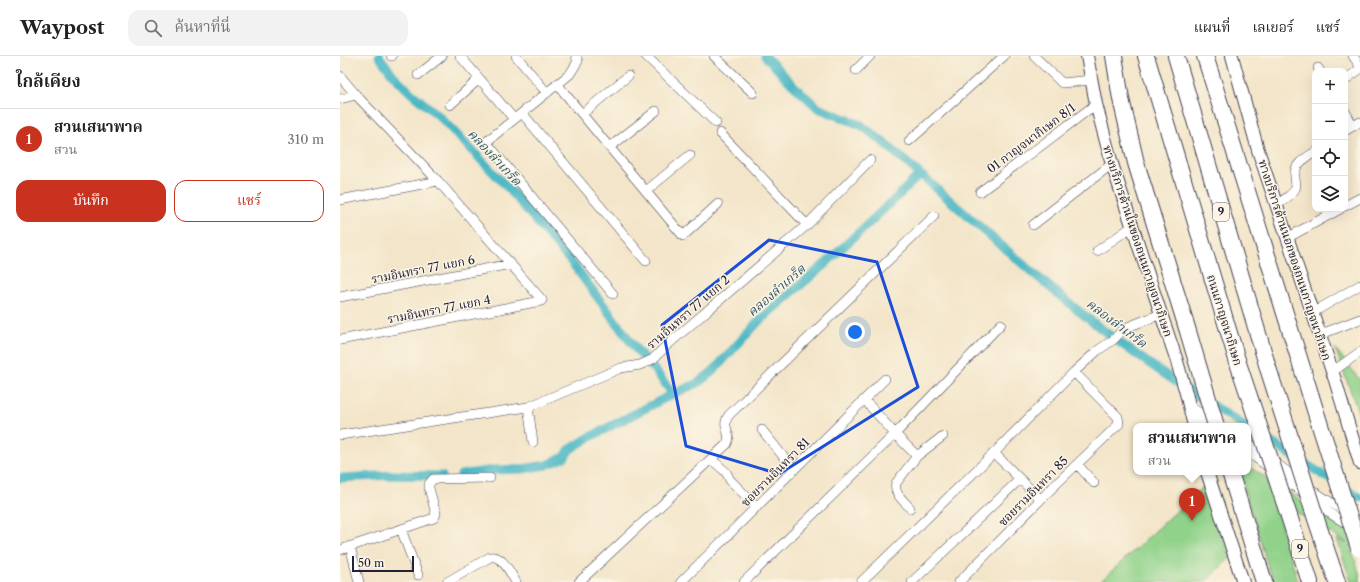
<!DOCTYPE html>
<html lang="th">
<head>
<meta charset="utf-8">
<style>
  body { margin:0; font-family:"Libre Caslon Text","Noto Serif Thai",serif; background:#f2f2f2; color:#222 }
  .controls { position:absolute; right:12px; top:12px; display:grid; overflow:hidden; border-radius:8px; box-shadow:0 4px 16px #0002 }
  .controls button { width:36px; height:36px; display:grid; place-items:center; padding:0; border:0; border-bottom:1px solid #e0e0e0; background:#fff; color:#222; font:20px sans-serif }
  .scale { position:absolute; left:12px; bottom:10px; width:62px; box-sizing:border-box; padding-left:4px; border:2px solid #22223b; border-top:0; font-size:11px; line-height:14px; white-space:nowrap; color:#22223b; -webkit-text-stroke:3px #fcf5e5; paint-order:stroke }
  .you { position:absolute; left:515px; top:276px; width:14px; height:14px; margin:-10px; border:3px solid #fff; border-radius:50%; background:#1a73e8; box-shadow:0 0 0 6px #1a73e833 }
  .badge { display:grid; place-items:center; width:26px; height:26px; border-radius:50%; background:#c8321e; color:#fff; font-size:13px; font-weight:700 }
  .pin { position:absolute; translate:-50% -33px; filter:drop-shadow(0 1px 2px #0008) }
  .pin::after { content:''; position:absolute; top:21px; width:14px; height:12px; background:inherit; clip-path:polygon(0 0,100% 0,50% 100%) }
  .popup { position:absolute; left:793px; top:367px; width:118px; height:52px; box-sizing:border-box; display:grid; place-content:center; border-radius:8px; background:#fff; filter:drop-shadow(0 1px 3px #0005); font-size:13px; white-space:nowrap; color:#767676 }
  .popup b { font-size:15px; color:#222 }
  .popup::after { content:''; position:absolute; left:50%; top:100%; margin-left:-8px; border:8px solid transparent; border-top-color:#fff }
  .list { margin:0; padding:0; list-style:none }
  h2 { display:flex; justify-content:space-between; align-items:center; height:52px; margin:0; padding:0 16px; font-size:17px }
  h2 small { font-size:13px; font-weight:400; color:#767676 }
  .list li { display:grid; grid-template-columns:26px 1fr auto; gap:12px; align-items:center; box-sizing:border-box; height:60px; padding:0 16px; border-top:1px solid #e0e0e0 }
  .list b { display:block; font-size:15px; white-space:nowrap }
  .list p { margin:0; font-size:13px; white-space:nowrap; color:#767676 }
  .list em { font-size:13px; font-style:normal; color:#767676 }
  .actions { display:flex; gap:8px; padding:12px 16px }
  .actions a { flex:1; padding:9px 0; border:1px solid #c8321e; border-radius:12px; text-align:center; font-size:14px; color:#c8321e }
  .actions .main { background:#c8321e; color:#fff }
  .icon { flex:none; width:22px; height:22px; fill:none; stroke:currentColor; stroke-width:2; stroke-linecap:round; stroke-linejoin:round }
  .map { position:relative; flex:none; width:1020px; height:526px; overflow:hidden }
  header { display:flex; align-items:center; gap:24px; box-sizing:border-box; height:56px; padding:0 20px; background:#fff; border-bottom:1px solid #e0e0e0 }
  header strong { font-size:19px }
  nav { display:flex; gap:22px; margin-inline-start:auto; font-size:14px }
  .search { width:280px; height:36px; background:#f2f2f2; display:flex; align-items:center; gap:10px; box-sizing:border-box; padding:0 14px; border-radius:12px; color:#767676; font-size:15px }
  main { display:flex }
  aside { flex:1; background:#fff }
  .map>svg:first-child { display:block }
  .green { fill:#90d28a; stroke:#597a62 }
  .lines { fill:none; stroke-linecap:round; stroke-linejoin:round }
  .canal { stroke:#4bb8c5; stroke-width:9 }
  .minor-casing { stroke:#413f50; stroke-width:10 }
  .secondary-casing { stroke:#413f50; stroke-width:14 }
  .motorway-casing { stroke:#413f50; stroke-width:18 }
  .minor { stroke:#fff; stroke-width:9 }
  .secondary { stroke:#fff; stroke-width:12 }
  .motorway { stroke:#fff; stroke-width:16 }
  .motorway-bridge-casing { stroke:#413f50; stroke-width:18; stroke-linecap:butt }
  .motorway-bridge { stroke:#fff; stroke-width:16 }
  .marked { fill:none; stroke:#1d4ed8; stroke-width:3; stroke-linejoin:round }
  .labels { text-anchor:middle; dominant-baseline:central; stroke-width:3; stroke-linejoin:round; paint-order:stroke }
  .shield { fill:#fcf5e5; stroke:#63616e; stroke-width:1 }
  .shield-label { font-size:11px; font-weight:bold; fill:#22223b }
  .street-label { font-size:12px; fill:#22223b; stroke:#fcf5e5 }
  .water-label { font-size:13px; font-style:italic; fill:#30566b; stroke:#fcf5e5 }
</style>
</head>
<body>
<header>
<strong>Waypost</strong>
<div class="search"><svg class="icon" aria-label="search" viewBox="0 0 24 24"><circle cx="10" cy="10" r="6"/><path d="M15 15l6 6"/></svg>ค้นหาที่นี่</div>
<nav><a>แผนที่</a><a>เลเยอร์</a><a>แชร์</a></nav>
</header>
<main>
<aside>
<h2>ใกล้เคียง<small></small></h2>
<ul class="list">
<li><span class="badge">1</span><div><b>สวนเสนาพาค</b><p>สวน</p></div><em>310 m</em></li>
</ul>
<div class="actions"><a class="main">บันทึก</a><a>แชร์</a></div>
</aside>
<div class="map">
<svg width="1020" height="526" viewBox="0 0 1020 526">
  <rect width="100%" height="100%" fill="#fcf5e5"/>
  <filter id="ink" filterUnits="userSpaceOnUse"><feTurbulence type="fractalNoise" baseFrequency=".025" numOctaves="2"/><feDisplacementMap in="SourceGraphic" scale="8" xChannelSelector="R" yChannelSelector="G"/><feConvolveMatrix kernelMatrix="1 2 1 2 8 2 1 2 1" color-interpolation-filters="sRGB"/></filter>
  <filter id="wash" filterUnits="userSpaceOnUse"><feTurbulence type="fractalNoise" baseFrequency=".012" numOctaves="4" result="noise"/><feDisplacementMap in="SourceGraphic" scale="16" xChannelSelector="R" yChannelSelector="G"/><feGaussianBlur stdDeviation="0.9" result="paint"/><feColorMatrix in="noise" values="0 0 0 0 0 0 0 0 0 0 0 0 0 0 0 0 0 1.4 0 .05"/><feComposite in="paint" operator="in"/></filter>
  <g filter="url(#wash)">
    <rect width="100%" height="100%" fill="#f3e5c9"/>
    <!-- green -->
    <path class="green" d="M995 292 1020 324V361Z
      M908 410 1020 483 1010 489 1020 519V526H1011L997 483 1007 487 933 442 958 526H933L901 423 889 416H908Z
      M865 429 891 501 865 526H760Z"/>
    <g class="lines">
      <!-- canal -->
      <path class="canal" d="M39 0 53 19 71 37 98 59 170 134 233 208 296 293 313 312 333 338 358 327 372 316 420 264 485 208 558 140 580 118C634 166 689 215 745 260 796 301 850 336 905 370
        M425 0 453 29 478 52 521 69 543 86 580 118
        M908 372 1020 442
        M121 419 154 414 182 413 206 409 225 401 229 394 248 382 333 338
        M0 422 53 419 102 420"/>
    </g>
  </g>
  <g filter="url(#ink)">
    <g class="lines">
      <defs>
        <path id="minor" d="M51 0H52
          M120 0 174 63
          M176 0 207 37
          M236 0 238 5 230 18 146 86 273 238
          M306 0 376 67
          M374 0 413 37
          M694 0 722 27 751 24
          M1013 0 1020 10
          M978 12 980 15
          M516 14 530 0
          M78 19 102 0
          M0 20 16 39 98 125 202 244 201 245 0 284
          M1005 24 1020 13
          M217 28 343 180 378 148
          M0 43 16 39
          M110 49 139 23
          M1005 55 1013 70
          M182 57 306 205
          M242 58 288 20
          M1005 75 1020 66
          M380 77 467 169
          M569 85 664 0
          M270 91 316 55
          M306 135 350 99
          M640 136 756 48
          M0 144 98 125
          M936 149C941 146 953 138 955 133 957 130 955 125 955 121 953 108 966 102 975 96
          M1005 150 1020 142
          M693 169 772 108
          M947 182 1000 153
          M757 195 793 170
          M0 241 171 208
          M972 257 1020 229
          M979 279 1020 263
          M992 316 1020 296
          M529 349 555 378 577 400
          M188 351 193 386
          M850 351 874 365
          M851 359 868 370
          M422 374 454 414
          M0 379 188 351 281 312 300 309 313 303 325 291 467 169 530 104
          M908 387 975 436 1020 466
          M908 396 994 460 1012 471
          M654 397 700 443
          M371 403 386 416 390 424 417 451
          M737 408 754 427
          M570 452C564 445 553 437 556 427L577 400 603 380
          M61 473 78 519
          M10 490 19 526
          M0 494 94 462 96 458 89 432V428L93 423 150 422
          M107 526 150 501C163 499 170 517 176 526
          M239 526 387 388C393 376 380 371 389 359L594 160
          M341 526 545 323
          M404 526 555 378 661 268
          M521 526 654 397 734 316 757 295 773 284 785 272 821 258
          M572 526 680 423
          M619 526 712 432 779 368 778 361 734 316"/>
        <path id="secondary" d="M747 0 756 48 772 108 821 258 836 302 846 337 854 370
          M892 0 918 94 995 324 1020 407
          M867 416 903 526"/>
        <path id="motorway" d="M774 0 781 43 796 107 847 272
          M806 0 898 307
          M836 0 928 312
          M865 0 977 360
          M890 416 924 526
          M949 460 970 526
          M976 463 997 526"/>
      </defs>
      <!-- minor casing -->
      <use href="#minor" class="minor-casing"/>
      <!-- secondary casing -->
      <use href="#secondary" class="secondary-casing"/>
      <!-- motorway casing -->
      <use href="#motorway" class="motorway-casing"/>
      <!-- minor -->
      <use href="#minor" class="minor"/>
      <!-- secondary -->
      <use href="#secondary" class="secondary"/>
      <!-- motorway -->
      <use href="#motorway" class="motorway"/>
      <defs>
        <path id="motorway-bridge" d="M847 272 876 370
          M898 307 949 460
          M928 312 976 463
          M977 360 1019 492"/>
      </defs>
      <!-- motorway-bridge casing -->
      <use href="#motorway-bridge" class="motorway-bridge-casing"/>
      <!-- motorway-bridge -->
      <use href="#motorway-bridge" class="motorway-bridge"/>
    </g>
  </g>
  <!-- marked area -->
  <path class="marked" d="M429 184 537 206 578 331 439 418 346 390 322 269Z"/>
  <g class="labels">
    <!-- shield labels -->
    <g class="shield">
      <rect x="873" y="147" width="16" height="18" rx="3"/>
      <rect x="952" y="484" width="16" height="18" rx="3"/>
    </g>
    <g class="shield-label">
      <text x="881" y="156">9</text>
      <text x="960" y="493">9</text>
    </g>
    <!-- street labels -->
    <g class="street-label">
      <text transform="translate(691 82) rotate(-37)">01 กาญจนาภิเษก 8/1</text>
      <text transform="translate(798 185) rotate(72)">ทางบริการด้านในของถนนกาญจนาภิเษก</text>
      <text transform="translate(955 204) rotate(72)">ทางบริการด้านนอกของถนนกาญจนาภิเษก</text>
      <text transform="translate(83 213) rotate(-11)">รามอินทรา 77 แยก 6</text>
      <text transform="translate(99 253) rotate(-11)">รามอินทรา 77 แยก 4</text>
      <text transform="translate(348 256) rotate(-41)">รามอินทรา 77 แยก 2</text>
      <text transform="translate(885 264) rotate(73)">ถนนกาญจนาภิเษก</text>
      <text transform="translate(435 416) rotate(-45)">ซอยรามอินทรา 81</text>
      <text transform="translate(693 435) rotate(-45)">ซอยรามอินทรา 85</text>
    </g>
    <!-- water labels -->
    <g class="water-label">
      <text transform="translate(155 101) rotate(47)">คลองลำเกร็ด</text>
      <text transform="translate(436 234) rotate(-41)">คลองลำเกร็ด</text>
      <text transform="translate(777 267) rotate(37)">คลองลำเกร็ด</text>
    </g>
  </g>
</svg>
<div class="controls">
<button>+</button>
<button>−</button>
<button><svg class="icon" aria-label="locate" viewBox="0 0 24 24"><circle cx="12" cy="12" r="6"/><path d="M12 2v4M12 18v4M2 12h4M18 12h4"/></svg></button>
<button><svg class="icon" aria-label="layers" viewBox="0 0 24 24"><path d="M12 4l9 5-9 5-9-5zM3 14l9 5 9-5"/></svg></button>
</div>
<div class="scale">50 m</div>
<div class="you"></div>
<div class="pin badge" style="left:852px;top:465px">1</div>
<div class="popup"><b>สวนเสนาพาค</b>สวน</div>
</div>
</main>
</body>
</html>
